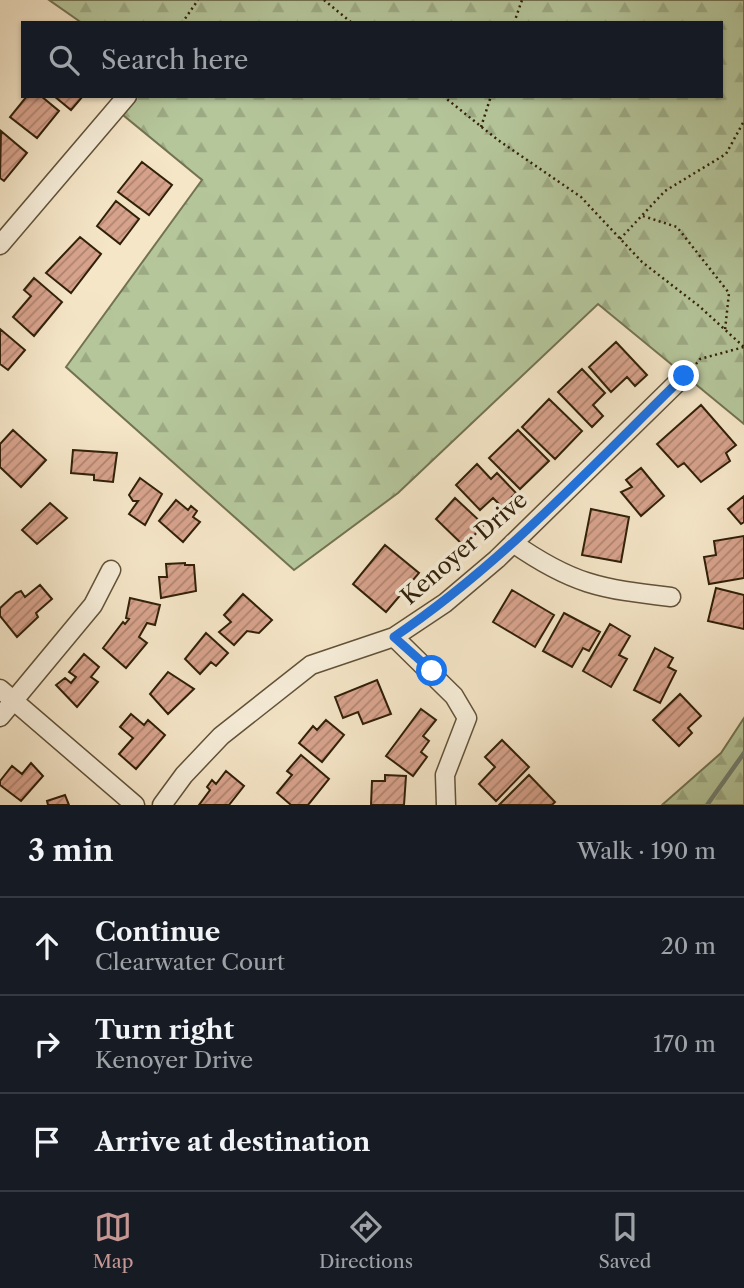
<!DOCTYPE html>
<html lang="en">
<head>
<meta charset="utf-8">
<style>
  body { margin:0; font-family:"Libre Caslon Text",serif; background:#20242c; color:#f1f3f6 }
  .stop { position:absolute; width:21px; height:21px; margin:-16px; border:5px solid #1a73e8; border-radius:50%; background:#fff }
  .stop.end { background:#1a73e8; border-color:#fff; box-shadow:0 2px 7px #0008 }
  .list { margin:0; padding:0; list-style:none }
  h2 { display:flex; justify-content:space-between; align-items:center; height:91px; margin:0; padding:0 28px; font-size:30px }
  h2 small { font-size:23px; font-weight:400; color:#9ea1a6 }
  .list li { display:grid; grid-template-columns:46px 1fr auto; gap:21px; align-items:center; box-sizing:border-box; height:98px; padding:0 28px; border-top:2px solid #363941 }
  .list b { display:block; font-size:26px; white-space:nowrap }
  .list p { margin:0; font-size:23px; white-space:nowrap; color:#9ea1a6 }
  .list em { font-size:23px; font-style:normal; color:#9ea1a6 }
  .icon { flex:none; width:38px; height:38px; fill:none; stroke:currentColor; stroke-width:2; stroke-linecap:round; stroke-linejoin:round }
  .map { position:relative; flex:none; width:744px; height:805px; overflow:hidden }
  .search { position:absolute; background:#171b24; box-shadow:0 2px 5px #0004; left:21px; right:21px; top:21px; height:77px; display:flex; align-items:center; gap:18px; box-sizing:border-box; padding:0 24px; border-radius:0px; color:#9ea1a6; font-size:26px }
  .sheet { height:385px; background:#171b24 }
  nav { display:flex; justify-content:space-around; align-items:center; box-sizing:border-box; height:98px; border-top:2px solid #363941; background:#171b24; font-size:19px; color:#9ea1a6 }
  nav a { display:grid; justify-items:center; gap:4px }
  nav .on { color:#c59692 }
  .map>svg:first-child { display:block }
  .forest { fill:url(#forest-firs); stroke:#737352; stroke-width:2 }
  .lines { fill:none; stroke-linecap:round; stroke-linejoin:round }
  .stream { stroke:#717f71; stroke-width:4.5 }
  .building { fill:url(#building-hatch); stroke:#312009; stroke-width:2 }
  .street-casing { stroke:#625239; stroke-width:21 }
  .path { stroke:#312009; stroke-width:2.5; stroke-dasharray:2 3.5; stroke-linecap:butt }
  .street { stroke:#f8efdb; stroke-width:18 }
  .route { stroke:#1a73e8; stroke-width:9 }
  .labels { text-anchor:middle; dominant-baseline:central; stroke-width:7; stroke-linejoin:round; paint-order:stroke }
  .street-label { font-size:23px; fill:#312009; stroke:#f8efdb }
</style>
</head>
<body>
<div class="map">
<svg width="744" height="805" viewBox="0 0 744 805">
  <defs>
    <pattern id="forest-firs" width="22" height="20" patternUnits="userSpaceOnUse" patternTransform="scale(1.75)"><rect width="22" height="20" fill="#b5c69b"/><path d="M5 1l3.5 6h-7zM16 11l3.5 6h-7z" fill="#9caa84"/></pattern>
    <pattern id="building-hatch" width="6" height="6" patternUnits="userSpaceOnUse" patternTransform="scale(1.75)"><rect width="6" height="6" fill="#d8a38d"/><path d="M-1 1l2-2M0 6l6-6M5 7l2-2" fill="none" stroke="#b08471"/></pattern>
  </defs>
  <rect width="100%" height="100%" fill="#f5e6c8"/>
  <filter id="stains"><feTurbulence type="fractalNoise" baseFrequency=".00286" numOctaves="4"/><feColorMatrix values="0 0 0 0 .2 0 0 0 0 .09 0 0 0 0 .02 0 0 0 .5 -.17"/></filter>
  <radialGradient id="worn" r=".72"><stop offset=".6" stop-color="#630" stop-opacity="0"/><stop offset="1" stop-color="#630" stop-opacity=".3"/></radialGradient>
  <!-- forest -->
  <path class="forest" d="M49 0H744V424L598 304 398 493 294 570 66 367 202 180 123 115 127 96H721V23H82Z
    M744 718V805H662L721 753Z"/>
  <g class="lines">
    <!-- stream -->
    <path class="stream" d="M707 805 744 753"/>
  </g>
  <!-- building -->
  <path class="building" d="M27 96H41L59 111 37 138 10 117Z
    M54 96H83L71 110Z
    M1 131 27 153 4 181 0 178Z
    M142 162 172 185 149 215 118 192Z
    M116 201 139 219 120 244 97 226Z
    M80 237 101 254 71 293 46 273Z
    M34 278 62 302 34 336 13 317 31 296 24 290Z
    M0 329 25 350 8 370 0 364Z
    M616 342 647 375 635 386 627 377 611 392 589 367Z
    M582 369 605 393 593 405 603 416 592 427 558 392Z
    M549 399 582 431 555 459 522 427Z
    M701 405 736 445 726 453 730 461 701 482 684 463 678 467 657 444Z
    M13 430 46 460 21 487 0 467V444Z
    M518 430 549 461 520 489 489 458Z
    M73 450 117 453 113 482 94 480V475L71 473Z
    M477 464 491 479 497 473 516 493 502 507 493 498 480 510 456 485Z
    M641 468 664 496 641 516 621 492 632 487 626 480Z
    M140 478 162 494 145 525 129 514 138 501H133L129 495Z
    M744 496V522L741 524 728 509Z
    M455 498 484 525 464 546 436 519Z
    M176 500 188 510 191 506 197 511 193 517 200 522 183 542 159 521Z
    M50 503 67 518 37 544 22 530Z
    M591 509 629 517 621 562 582 555Z
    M744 536V578L709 584 704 557 716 555 714 541Z
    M385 545 419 573 386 612 353 584Z
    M185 563V565H194L196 591 161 598 159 577H167L166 564Z
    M40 585 52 599 36 613 38 617 17 637 0 616V608L16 593 21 591 25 597Z
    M716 588 744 595V629L708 621Z
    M512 590 554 615 535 647 493 622Z
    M243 594 272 620 259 633 247 631 234 645 219 632 231 622 224 615Z
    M130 598 160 605 155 625 147 623 139 637 147 643 126 668 103 648 123 622 125 624 129 619 126 618Z
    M564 613 600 632 589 651 583 648 572 667 543 651Z
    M610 624 630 636 619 655 627 659 611 687 583 671Z
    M206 633 228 653 216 666 211 662 200 674 185 659Z
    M655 648 673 658 668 667 676 671 660 703 634 690Z
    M84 654 99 667 91 677 98 682 77 707 56 685 65 678 71 683 76 677 69 672Z
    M168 672 194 689 168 714 150 694Z
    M377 680 391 714 363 724 358 712 343 718 335 697Z
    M680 694 701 716 688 728 692 733 679 746 653 720Z
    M421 709 436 720 423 736 429 741 421 752 427 757 413 776 386 756Z
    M131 714 144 725 148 720 165 735 136 769 119 754 133 738 120 727Z
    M326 720 344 735 322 762 299 743 313 726 317 730Z
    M502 740 529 767 496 801 479 784 495 767 485 757Z
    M301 755 329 779 308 805H291L277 793 292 775 287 771Z
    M31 763 43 776 21 801 0 785V781L12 766 22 774Z
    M226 771 244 786 229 805H199L210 790 207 787 212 780 216 784Z
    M385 775 406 776 404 805H371L372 781H385Z
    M529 775 555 802 552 805H499Z
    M65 795 69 805H48L47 801Z"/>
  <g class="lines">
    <defs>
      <path id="street" d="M0 245 127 96
        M513 543C572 584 600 589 671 597
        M394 637 454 696 467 718 445 775 446 805
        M0 689 135 805
        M0 717 93 605 111 570
        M162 805 184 775 221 736 311 665 394 637 445 603 497 559 684 376"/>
    </defs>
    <!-- street casing -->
    <use href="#street" class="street-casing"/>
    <!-- path -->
    <path class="path" d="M324 0 352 23
      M182 23 198 0
      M514 23 522 0
      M443 96 498 140 581 197 642 262 699 306 744 347
      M481 127 491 96
      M643 216 677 227 729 293 725 330
      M620 239 665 191 726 154 744 121
      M696 364 700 359 744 347"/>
    <!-- street -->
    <use href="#street" class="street"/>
  </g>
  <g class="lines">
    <!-- route -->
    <path class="route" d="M432 671 394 637C502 564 591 467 684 376"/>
  </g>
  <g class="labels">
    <!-- street labels -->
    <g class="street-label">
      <text transform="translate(464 548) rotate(-41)">Kenoyer Drive</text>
    </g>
  </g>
  <rect width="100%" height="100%" filter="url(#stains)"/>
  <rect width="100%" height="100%" fill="url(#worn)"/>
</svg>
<div class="stop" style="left:432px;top:671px"></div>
<div class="stop end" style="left:684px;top:376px"></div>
<div class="search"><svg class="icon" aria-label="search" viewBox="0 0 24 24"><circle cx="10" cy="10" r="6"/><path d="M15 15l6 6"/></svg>Search here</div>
</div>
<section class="sheet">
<h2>3 min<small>Walk · 190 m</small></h2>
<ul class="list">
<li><svg class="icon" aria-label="ahead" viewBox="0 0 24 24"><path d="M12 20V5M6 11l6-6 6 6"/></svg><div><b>Continue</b><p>Clearwater Court</p></div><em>20 m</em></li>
<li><svg class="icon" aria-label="right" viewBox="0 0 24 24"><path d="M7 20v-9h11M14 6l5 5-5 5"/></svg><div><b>Turn right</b><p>Kenoyer Drive</p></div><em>170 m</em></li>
<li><svg class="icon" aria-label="arrive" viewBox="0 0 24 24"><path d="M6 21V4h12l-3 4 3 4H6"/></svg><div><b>Arrive at destination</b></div></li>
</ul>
</section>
<nav>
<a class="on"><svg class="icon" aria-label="map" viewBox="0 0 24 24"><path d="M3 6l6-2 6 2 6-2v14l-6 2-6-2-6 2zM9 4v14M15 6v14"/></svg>Map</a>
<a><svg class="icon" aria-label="directions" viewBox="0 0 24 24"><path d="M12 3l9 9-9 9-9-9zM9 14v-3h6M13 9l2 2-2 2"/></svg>Directions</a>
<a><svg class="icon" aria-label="saved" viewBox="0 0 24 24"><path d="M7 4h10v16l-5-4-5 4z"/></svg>Saved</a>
</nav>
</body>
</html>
